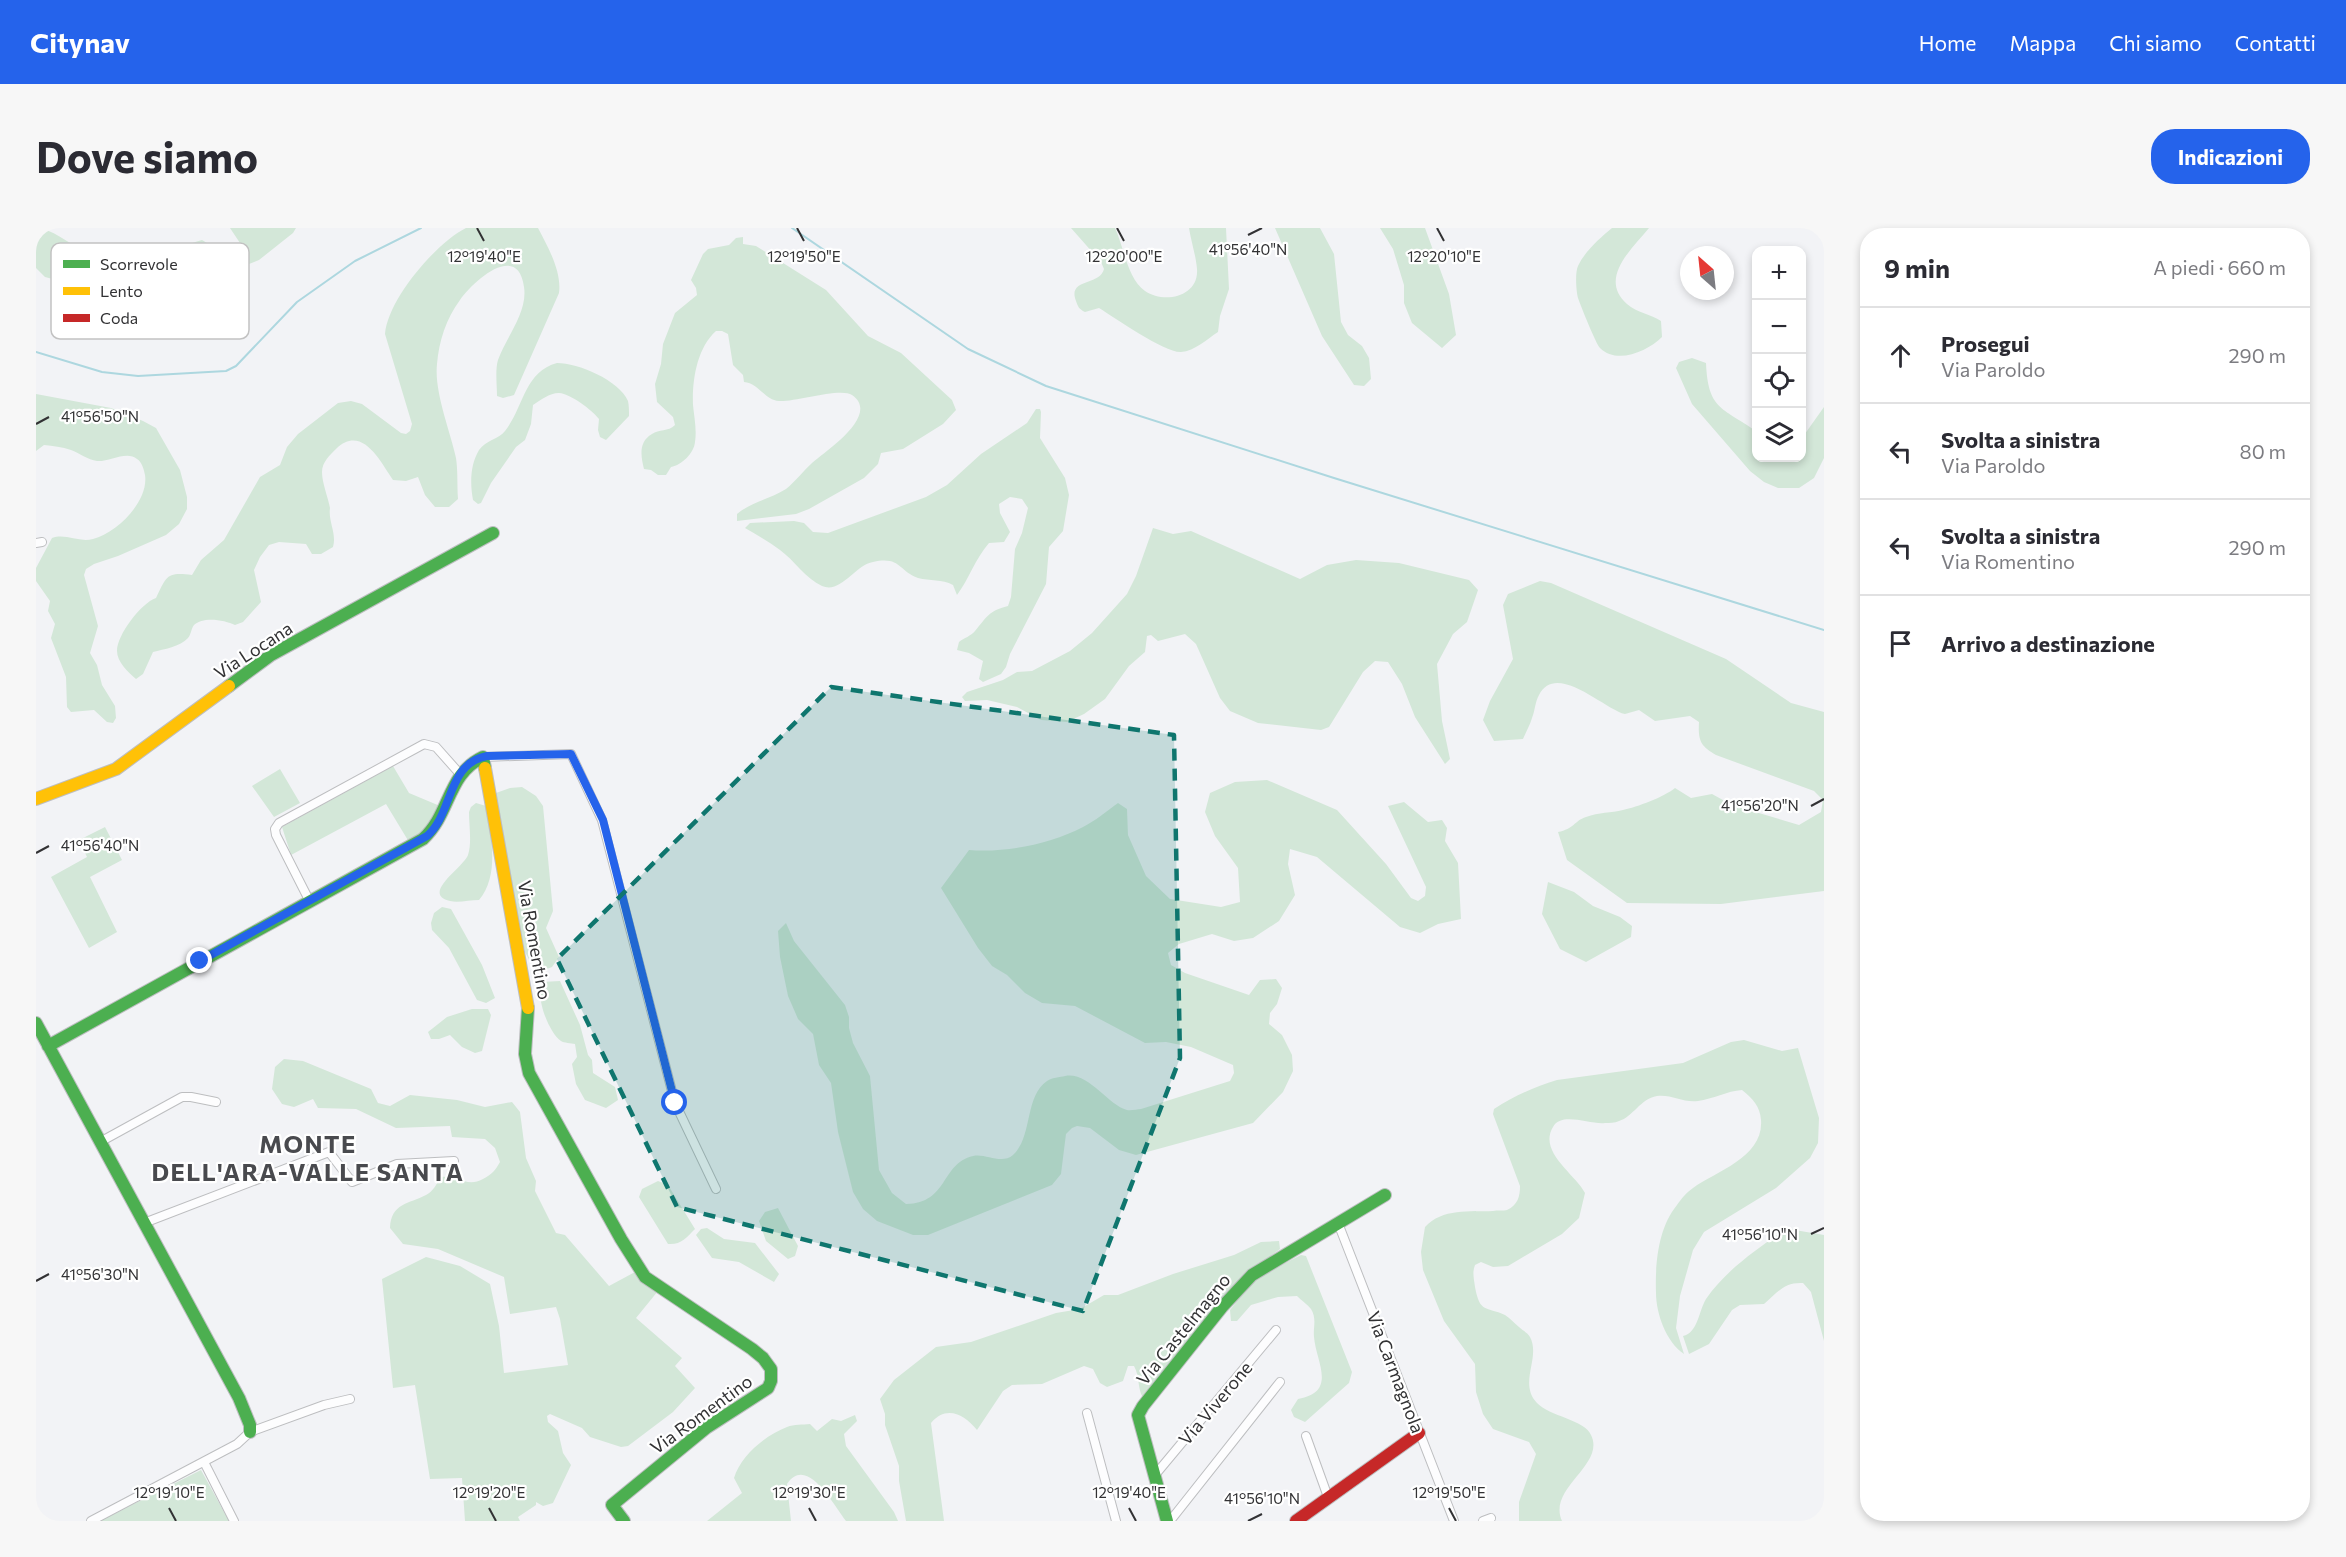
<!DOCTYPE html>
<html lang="it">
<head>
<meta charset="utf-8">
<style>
  body { margin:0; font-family:Commissioner,sans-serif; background:#f7f7f7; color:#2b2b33 }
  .controls { position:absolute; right:18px; top:18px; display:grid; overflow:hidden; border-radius:12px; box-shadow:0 3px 9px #0003 }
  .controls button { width:54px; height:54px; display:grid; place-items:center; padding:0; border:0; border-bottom:2px solid #e1e1e2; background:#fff; color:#2b2b33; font:30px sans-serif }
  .compass { position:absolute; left:1644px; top:18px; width:54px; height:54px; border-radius:50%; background:#fff; box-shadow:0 3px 9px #0003; rotate:333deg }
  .stop { position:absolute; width:18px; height:18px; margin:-14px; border:4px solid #2563eb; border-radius:50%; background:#fff }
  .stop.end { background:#2563eb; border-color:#fff; box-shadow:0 2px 6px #0008 }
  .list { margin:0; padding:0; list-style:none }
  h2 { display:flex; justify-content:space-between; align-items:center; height:78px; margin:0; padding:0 24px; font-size:26px }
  h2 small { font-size:20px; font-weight:400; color:#7c7c81 }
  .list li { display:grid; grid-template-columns:39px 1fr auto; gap:18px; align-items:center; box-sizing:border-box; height:96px; padding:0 24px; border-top:2px solid #e1e1e2 }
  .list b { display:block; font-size:22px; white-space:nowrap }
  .list p { margin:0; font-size:20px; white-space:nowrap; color:#7c7c81 }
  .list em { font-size:20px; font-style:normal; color:#7c7c81 }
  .icon { flex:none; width:33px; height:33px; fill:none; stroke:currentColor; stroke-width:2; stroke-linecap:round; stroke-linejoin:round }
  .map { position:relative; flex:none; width:1788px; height:1293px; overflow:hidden; border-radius:24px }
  header { display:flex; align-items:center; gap:36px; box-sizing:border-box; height:84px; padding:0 30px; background:#2563eb; color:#fff }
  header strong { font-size:28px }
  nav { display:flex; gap:33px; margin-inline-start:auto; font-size:21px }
  .intro { display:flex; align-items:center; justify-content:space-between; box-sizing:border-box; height:144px; padding:0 36px }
  h1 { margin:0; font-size:42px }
  .button { padding:15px 27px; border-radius:24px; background:#2563eb; color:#fff; font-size:21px; font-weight:700 }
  main { display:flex; gap:36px; padding:0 36px }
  aside { flex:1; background:#fff; border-radius:24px; box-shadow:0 3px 9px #0003 }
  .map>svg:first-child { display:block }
  .green { fill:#d3e7d8 }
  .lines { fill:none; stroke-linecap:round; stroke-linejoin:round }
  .stream { stroke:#add7df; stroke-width:2 }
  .street-casing { stroke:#bdbec0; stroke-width:10 }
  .fast-casing { stroke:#bdbec0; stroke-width:14 }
  .slow-casing { stroke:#bdbec0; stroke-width:14 }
  .jam-casing { stroke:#bdbec0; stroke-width:14 }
  .street { stroke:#fdfdfe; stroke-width:8 }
  .fast { stroke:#4caf50; stroke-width:12 }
  .slow { stroke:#ffc107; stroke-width:12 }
  .jam { stroke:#c62828; stroke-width:12 }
  .route { stroke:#2563eb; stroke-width:8 }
  .marked { fill:#0f766e; fill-opacity:0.2; stroke:#0f766e; stroke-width:4.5; stroke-dasharray:12 8; stroke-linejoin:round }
  .ticks { fill:none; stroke:#323234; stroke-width:2 }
  .labels { text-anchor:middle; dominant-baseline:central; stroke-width:4.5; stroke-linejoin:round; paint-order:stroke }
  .street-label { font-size:18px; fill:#323234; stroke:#fff }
  .district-label { font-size:24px; font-weight:bold; letter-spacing:1.5px; fill:#494a4e; stroke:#fff }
  .key { fill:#fff; stroke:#c2c2c2; stroke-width:1.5 }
  .key-label { font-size:16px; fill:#323234 }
  .ticks-label { font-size:15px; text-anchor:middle; fill:#323234; stroke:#fff; stroke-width:4.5; stroke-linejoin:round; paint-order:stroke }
</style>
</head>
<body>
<header>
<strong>Citynav</strong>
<nav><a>Home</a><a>Mappa</a><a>Chi siamo</a><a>Contatti</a></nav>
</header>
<div class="intro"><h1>Dove siamo</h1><a class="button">Indicazioni</a></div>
<main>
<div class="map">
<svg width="1788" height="1293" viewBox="0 0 1788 1293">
  <rect width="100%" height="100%" fill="#f2f3f6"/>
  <!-- green -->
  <path class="green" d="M4 0C23 5 39 20 57 28 89 41 135 21 166 12L181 21 194 25 204 15 194 0H260L257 5 223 32 145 63 109 72 47 59 9 49 0 40V4Z
    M430 0H502C512 19 526 44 523 65L478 167 467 170 461 168C461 157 459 142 462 132 470 109 492 84 488 59 482 13 437 53 424 72 410 91 403 113 401 136 398 164 414 202 420 230 422 243 421 257 422 271L413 279H399L389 267 382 249 370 253 357 252C344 233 326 196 300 221 294 227 286 234 286 244 286 255 292 269 294 280 292 293 301 306 297 319L285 326H276L270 316 243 314 233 317 224 329 218 342 225 374 207 394 199 397C189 392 167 388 158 397 155 401 155 407 152 410 144 419 128 421 117 424L107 446 100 451C92 444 81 434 81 423 81 407 105 375 120 370 131 348 130 344 156 347L165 332 188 312 224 249 244 237 251 219 262 206 302 175 315 173 326 176 365 205 370 206 374 203 376 196 349 106C352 71 400 15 430 0Z
    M1035 0H1079C1088 19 1091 50 1109 63 1128 76 1163 69 1161 41 1160 28 1155 13 1153 0H1190L1193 61 1184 88 1182 104C1171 111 1159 123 1145 124 1129 125 1079 90 1063 80L1049 84C1043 81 1042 79 1040 73 1031 50 1064 58 1068 41L1065 34Z
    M1239 0H1284L1298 26 1305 94 1312 107 1326 118 1333 130 1335 151 1328 158 1318 157 1286 108Z
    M1344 0H1389L1413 66 1420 107 1406 120 1376 95 1368 75V57L1357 21Z
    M1576 0H1613C1596 21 1562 50 1591 76 1601 85 1615 86 1625 93L1626 109C1612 123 1581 137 1564 120 1560 116 1544 76 1542 70 1540 62 1539 44 1542 38 1549 23 1564 10 1576 0Z
    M707 9V16L720 18 790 62 832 108 865 125 916 172 920 182 907 196 867 221 845 225 842 236 828 250 773 281 760 286 701 293V286C715 274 734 271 750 261 759 254 767 243 776 235 790 223 845 187 816 167 805 159 759 174 743 173 729 172 722 155 708 154L707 147 697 137 692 106 686 103H680C661 120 656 152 657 177 658 188 661 202 659 214 658 225 646 237 635 239L630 247H622L615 242 608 241C605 229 602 214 616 206 623 201 632 204 639 197L637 189 621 174 619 156 625 136 627 116 639 85 661 67 660 60 655 52 667 26 672 21 693 17 700 10Z
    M1656 130 1670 135C1672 181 1685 179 1720 203V230H1766V210L1788 179V230L1778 250 1763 260H1742L1728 254 1714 243 1656 176 1640 140 1643 134Z
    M521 135C542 135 583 152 592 173 593 177 593 184 593 188L570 212 564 209 562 202 563 191C556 182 535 166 523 165 513 165 505 172 497 177L495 196 489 212 480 219 455 255 445 275 442 276 437 272C434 256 434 237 443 222 450 212 463 211 469 203 488 179 488 144 521 135Z
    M0 166 75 180 107 193 120 200 144 242 151 269V281L143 296 130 307 82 328 58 336 50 341 48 347 62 398 54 425 61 437 66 457 79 478 80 490 77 495 71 494 58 482 35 484 31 479 30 449 15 410 19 396 12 383 14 373 0 353V340L16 310C30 305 43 315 57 311 81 305 113 273 109 247 108 242 106 234 101 231 91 222 73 234 61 233 52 232 43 225 35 222 26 219 17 218 8 217L0 223Z
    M1000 181H1004L1005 184 1004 210 1029 250 1033 267 1027 303 1013 319 1010 356 974 426 970 439 965 446 947 454 943 451 947 433 933 425 921 422 923 414C928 410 935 408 939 403 951 389 952 383 972 378L975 369 979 321 986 305 992 280 986 271 974 269 963 276 964 285 974 304 968 314 953 315C939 331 933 351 921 367L917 357C906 351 894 353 882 350 862 343 865 328 837 334 819 337 805 366 786 358 770 351 758 332 744 322 733 314 721 307 709 300L714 295 758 293 768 295 777 304 792 305 890 269 911 257 945 226 991 195Z
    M1117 300 1137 306 1155 303 1264 351 1291 337 1320 332 1363 335 1433 352 1442 362 1431 394 1417 406 1401 436 1406 493 1414 531 1409 536 1379 489 1366 456 1352 434 1339 433 1327 444 1293 499 1285 502 1222 495 1194 483 1184 470 1160 416 1149 406 1122 413 1115 407 1111 408 1109 424 1093 438 1069 471 1048 486 1031 494 1005 492 981 479 951 472 929 473 926 469 931 464 967 452 981 444 996 443 1034 423 1056 405 1091 366 1100 348Z
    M1504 353 1515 355 1690 431 1755 475 1788 484V663L1685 676 1591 675 1531 632 1522 604C1538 601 1538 593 1550 589 1563 584 1575 585 1587 582 1601 579 1628 569 1639 560L1655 570 1676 566 1696 577 1763 597 1785 584 1787 572 1778 563 1680 527C1664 518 1662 512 1663 494L1654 488 1619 493 1603 482 1589 486C1568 481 1520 433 1503 467 1499 474 1499 483 1496 490 1494 497 1490 504 1487 511L1458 513 1447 492 1454 473 1477 431 1467 377 1472 366Z
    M357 538 373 565 404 578 391 601 373 614 350 576 255 627 246 599Z
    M244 541 264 575 238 589 216 558Z
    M1231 552 1301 582 1350 636 1375 670 1382 673 1389 668 1390 659 1352 578 1368 574 1392 594 1406 592 1411 600 1409 613 1422 635 1425 691 1402 696 1384 705 1364 699 1281 629 1254 621 1252 636 1259 667 1243 693 1217 710 1198 713 1176 706 1143 716 1132 725 1135 737 1149 745 1213 767 1224 752 1240 751 1246 760 1241 776 1234 785 1233 796 1246 807 1256 827 1257 843 1247 864 1217 895 1100 927 1083 922 1054 900 1041 898 1036 900 1030 906 1025 946 1016 957 892 1007H877L841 993 827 981 817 964 802 904 795 855 783 837 777 806 762 791 752 768 744 729 742 703 750 695 758 713 809 777 813 789V800L817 815 834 848 843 942 856 965 870 976C913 975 904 936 937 928 950 925 965 937 977 927 997 909 988 869 1011 853 1015 850 1024 849 1029 848 1052 843 1072 877 1091 882 1095 883 1101 881 1105 881L1194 853 1198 845 1197 837 1155 819 1130 814 1109 815 1039 778 1006 775 989 765 971 747 956 738 942 720 905 660 933 622C970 625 1014 616 1047 599 1059 593 1071 583 1082 575L1091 581 1092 607 1110 648 1134 671 1185 679 1204 674 1202 640 1179 608 1169 584 1174 565 1199 554Z
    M486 559 500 568 507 578 517 683 510 700 523 729 516 739 508 742 496 737 489 724 459 571 460 565 474 560Z
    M440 575 450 578C455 607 464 647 443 672 434 672 422 675 414 673 384 666 428 639 432 627 436 615 433 597 433 584L435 579Z
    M69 599 86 632 54 649 81 704 53 720 15 649 51 629 43 612Z
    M1512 654 1538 664 1557 678 1584 689 1596 698 1595 709 1550 734 1524 721 1506 686Z
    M406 679 415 681 446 737 459 770 450 775 441 772 413 720 396 702 395 695 398 685Z
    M524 753 544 797 552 827 556 832 557 845 579 859 582 872 570 880 549 872 540 856 536 836 541 829 539 816C535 815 528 815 525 813 512 804 499 767 506 754Z
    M436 781H452L455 787 446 823 439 825 426 819 414 807 403 811H395L392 804 411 789Z
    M1708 812 1746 823 1762 820 1783 890 1782 915 1774 930 1740 960 1668 1004 1657 1022 1644 1068 1640 1100 1648 1126C1630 1114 1620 1085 1620 1065 1619 1036 1622 1000 1641 977 1645 971 1651 964 1657 960 1681 943 1728 929 1725 892 1724 878 1717 871 1706 862 1691 863 1677 871 1662 873 1647 875 1635 866 1621 868 1604 871 1597 889 1583 893 1579 895 1573 895 1569 895 1555 897 1525 883 1517 899 1502 924 1539 946 1549 965L1543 990 1526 1006 1472 1038 1457 1039 1445 1034 1439 1037C1436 1044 1438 1051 1439 1059 1444 1086 1450 1078 1469 1087 1474 1090 1479 1096 1483 1099 1486 1102 1492 1105 1494 1109 1505 1130 1482 1155 1501 1175 1513 1188 1549 1192 1555 1207 1570 1237 1511 1260 1526 1293H1483V1274L1500 1226 1493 1214 1457 1201 1447 1186 1440 1164 1439 1136 1408 1093 1387 1042 1385 1024 1389 999C1406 980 1434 984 1457 983 1461 982 1468 983 1471 982 1482 977 1484 968 1484 958L1457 886 1458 881C1478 868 1498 859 1521 852L1647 835 1695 814Z
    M248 831 267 833 335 861 342 875 354 878 374 867 421 872 449 879 476 874 484 884 490 930 500 953 499 963 520 1005 529 1007 573 1058 599 1044 622 1063 600 1090 646 1130 639 1138 659 1160 637 1184 592 1218 585 1219 554 1209 546 1200 514 1186 511 1188 512 1194 522 1203 527 1225 535 1237 517 1275 507 1278 500 1274V1277L482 1289 484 1293H429L426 1250 394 1251 379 1157 357 1160 346 1051 390 1029 424 1038 454 1056 463 1098 468 1145 532 1137 524 1091 520 1079 474 1086 468 1049 402 1021 367 1016 354 1000C355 975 373 976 390 967 397 964 401 955 405 949 421 947 431 960 447 951 456 946 459 943 464 934L459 920 449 911 416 909 414 898 360 900 320 881 282 880 277 871 258 879 246 876 236 861 239 839Z
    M622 953 632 957 659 1001C650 1010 645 1017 632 1016L603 969 606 961Z
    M742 980 762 1018 759 1028 752 1031 730 1013 723 993 729 984Z
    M671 1000 688 1011 719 1015 743 1046 738 1054 703 1034 676 1030 660 1007 665 1001Z
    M1753 1001 1788 1007V1113L1775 1064 1767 1055C1748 1054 1742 1064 1728 1076L1704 1077 1696 1082 1673 1116 1653 1126 1647 1108C1662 1105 1663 1082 1670 1071 1690 1042 1719 1023 1746 1003Z
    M1243 1013 1244 1021 1204 1051 1112 1166 1107 1170C1101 1159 1104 1149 1098 1138H1092L1087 1153 1071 1159 1064 1155 1057 1141 1048 1138 1006 1156 976 1157 967 1163 941 1202C928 1186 910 1177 895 1195L908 1293H870L863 1253V1238L849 1197V1186L844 1171 858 1152 900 1119 935 1114 1020 1085 1044 1081 1068 1067H1082L1137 1046 1198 1027 1225 1014Z
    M1265 1027 1270 1028 1316 1144 1313 1155 1269 1194 1258 1189 1255 1182 1262 1171C1302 1164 1280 1134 1278 1109 1277 1099 1281 1091 1275 1081 1272 1077 1265 1072 1261 1068L1242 1069 1215 1077 1201 1093H1195L1194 1082 1218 1051Z
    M819 1187 821 1193 808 1206 810 1218 858 1284 862 1293H810C798 1278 771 1226 751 1256L755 1293H671L706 1265 698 1250C705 1227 730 1207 751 1199 758 1196 767 1197 774 1196L781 1203 796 1191 805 1193Z
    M165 1242 193 1293H64Z"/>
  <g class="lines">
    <!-- stream -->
    <path class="stream" d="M756 0 932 121 1010 158 1298 250 1788 402
      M0 124 66 144 102 148 190 143 200 138 261 74 319 33 385 0"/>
    <defs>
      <path id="street" d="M0 315 6 314
        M447 529 535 526 566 592 639 875 680 961
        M273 672 240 607 239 601 243 595 388 516 400 519 424 546
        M64 914 146 869H155L180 874
        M108 995 293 924 316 954 361 936 418 933
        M1302 995 1418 1293
        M1051 1185 1080 1293
        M1270 1208 1292 1269
        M168 1234 198 1293
        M1119 1247 1240 1102
        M55 1293 201 1216 214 1204 288 1177 314 1171
        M1134 1293 1244 1154
        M1447 1293 1455 1290"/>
      <path id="fast" d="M193 458 235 427 457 305
        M492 780 489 826 493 845 585 1011 609 1049 716 1121 727 1130 735 1141V1153L732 1160 670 1200 576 1277 588 1293
        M0 795 203 1170 214 1197V1204
        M12 818 387 611C415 585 411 546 447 529L449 540
        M1131 1293 1102 1187 1107 1178 1186 1079 1216 1047 1349 967"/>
      <path id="slow" d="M449 540 492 780
        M0 571 80 541 193 458"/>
      <path id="jam" d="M1260 1293 1383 1205"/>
    </defs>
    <!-- street casing -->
    <use href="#street" class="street-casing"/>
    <!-- fast casing -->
    <use href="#fast" class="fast-casing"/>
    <!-- slow casing -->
    <use href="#slow" class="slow-casing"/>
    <!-- jam casing -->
    <use href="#jam" class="jam-casing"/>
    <!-- street -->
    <use href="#street" class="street"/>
    <!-- fast -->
    <use href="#fast" class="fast"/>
    <!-- slow -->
    <use href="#slow" class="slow"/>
    <!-- jam -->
    <use href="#jam" class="jam"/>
  </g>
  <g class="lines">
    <!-- route -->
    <path class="route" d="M164 733 391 608C417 586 411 535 451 528L535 526 567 592 639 875"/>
  </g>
  <!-- marked area -->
  <path class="marked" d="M795 459 1138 507 1144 830 1047 1083 641 979 521 731Z"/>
  <!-- ticks -->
  <path class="ticks" d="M441 0 448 13M761 0 768 13M1081 0 1088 13M1401 0 1408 13M1212 7 1226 0M0 196 13 189M1775 578 1788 571M0 625 13 618M1775 1006 1788 1000M0 1053 13 1046M133 1280 140 1293M453 1280 460 1293M773 1280 780 1293M1093 1280 1100 1293M1413 1280 1420 1293M1212 1293 1226 1286"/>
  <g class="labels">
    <!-- street labels -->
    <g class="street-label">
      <text transform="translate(217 422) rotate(-33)">Via Locana</text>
      <text transform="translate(499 712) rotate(80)">Via Romentino</text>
      <text transform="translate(1147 1101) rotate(-51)">Via Castelmagno</text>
      <text transform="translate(1360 1144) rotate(69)">Via Carmagnola</text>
      <text transform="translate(1179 1175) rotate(-50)">Via Viverone</text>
      <text transform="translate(665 1186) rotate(-36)">Via Romentino</text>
    </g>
    <!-- district labels -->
    <g class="district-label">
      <text x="272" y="915">MONTE<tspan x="272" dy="28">DELL'ARA-VALLE SANTA</tspan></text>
    </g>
  </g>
  <!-- legend -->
  <rect x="15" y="15" width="198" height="96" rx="9" class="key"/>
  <rect x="27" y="32" width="27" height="8" fill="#4caf50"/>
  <rect x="27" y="59" width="27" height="8" fill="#ffc107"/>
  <rect x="27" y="86" width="27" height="8" fill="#c62828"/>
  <g class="key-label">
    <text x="64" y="42">Scorrevole</text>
    <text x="64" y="69">Lento</text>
    <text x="64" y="96">Coda</text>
  </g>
  <g class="ticks-label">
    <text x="1212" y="27">41°56'40"N</text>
    <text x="448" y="34">12°19'40"E</text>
    <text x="768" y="34">12°19'50"E</text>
    <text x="1088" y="34">12°20'00"E</text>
    <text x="1408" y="34">12°20'10"E</text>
    <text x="64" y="194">41°56'50"N</text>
    <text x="1724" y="583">41°56'20"N</text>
    <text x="64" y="623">41°56'40"N</text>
    <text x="1724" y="1012">41°56'10"N</text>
    <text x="64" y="1052">41°56'30"N</text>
    <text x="133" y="1270">12°19'10"E</text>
    <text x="453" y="1270">12°19'20"E</text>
    <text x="773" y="1270">12°19'30"E</text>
    <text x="1093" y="1270">12°19'40"E</text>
    <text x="1413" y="1270">12°19'50"E</text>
    <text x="1226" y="1276">41°56'10"N</text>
  </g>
</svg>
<div class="controls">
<button>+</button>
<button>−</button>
<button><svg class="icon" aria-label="locate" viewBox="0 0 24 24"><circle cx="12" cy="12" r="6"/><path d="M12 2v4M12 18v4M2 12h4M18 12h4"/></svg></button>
<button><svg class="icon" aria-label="layers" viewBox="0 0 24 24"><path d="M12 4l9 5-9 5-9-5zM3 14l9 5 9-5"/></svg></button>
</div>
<svg class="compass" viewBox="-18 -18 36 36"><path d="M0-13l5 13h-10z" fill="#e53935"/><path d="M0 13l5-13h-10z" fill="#7c7c81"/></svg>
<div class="stop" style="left:639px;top:875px"></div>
<div class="stop end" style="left:164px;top:733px"></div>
</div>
<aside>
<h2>9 min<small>A piedi · 660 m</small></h2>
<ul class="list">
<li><svg class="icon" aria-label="ahead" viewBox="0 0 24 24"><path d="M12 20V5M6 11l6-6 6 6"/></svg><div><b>Prosegui</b><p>Via Paroldo</p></div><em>290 m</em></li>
<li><svg class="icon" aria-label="left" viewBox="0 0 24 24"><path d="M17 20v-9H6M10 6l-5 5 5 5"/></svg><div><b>Svolta a sinistra</b><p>Via Paroldo</p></div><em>80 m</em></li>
<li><svg class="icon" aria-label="left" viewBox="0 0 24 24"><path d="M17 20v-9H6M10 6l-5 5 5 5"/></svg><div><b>Svolta a sinistra</b><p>Via Romentino</p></div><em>290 m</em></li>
<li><svg class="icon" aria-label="arrive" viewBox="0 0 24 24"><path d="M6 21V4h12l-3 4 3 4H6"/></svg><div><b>Arrivo a destinazione</b></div></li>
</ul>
</aside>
</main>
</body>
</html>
